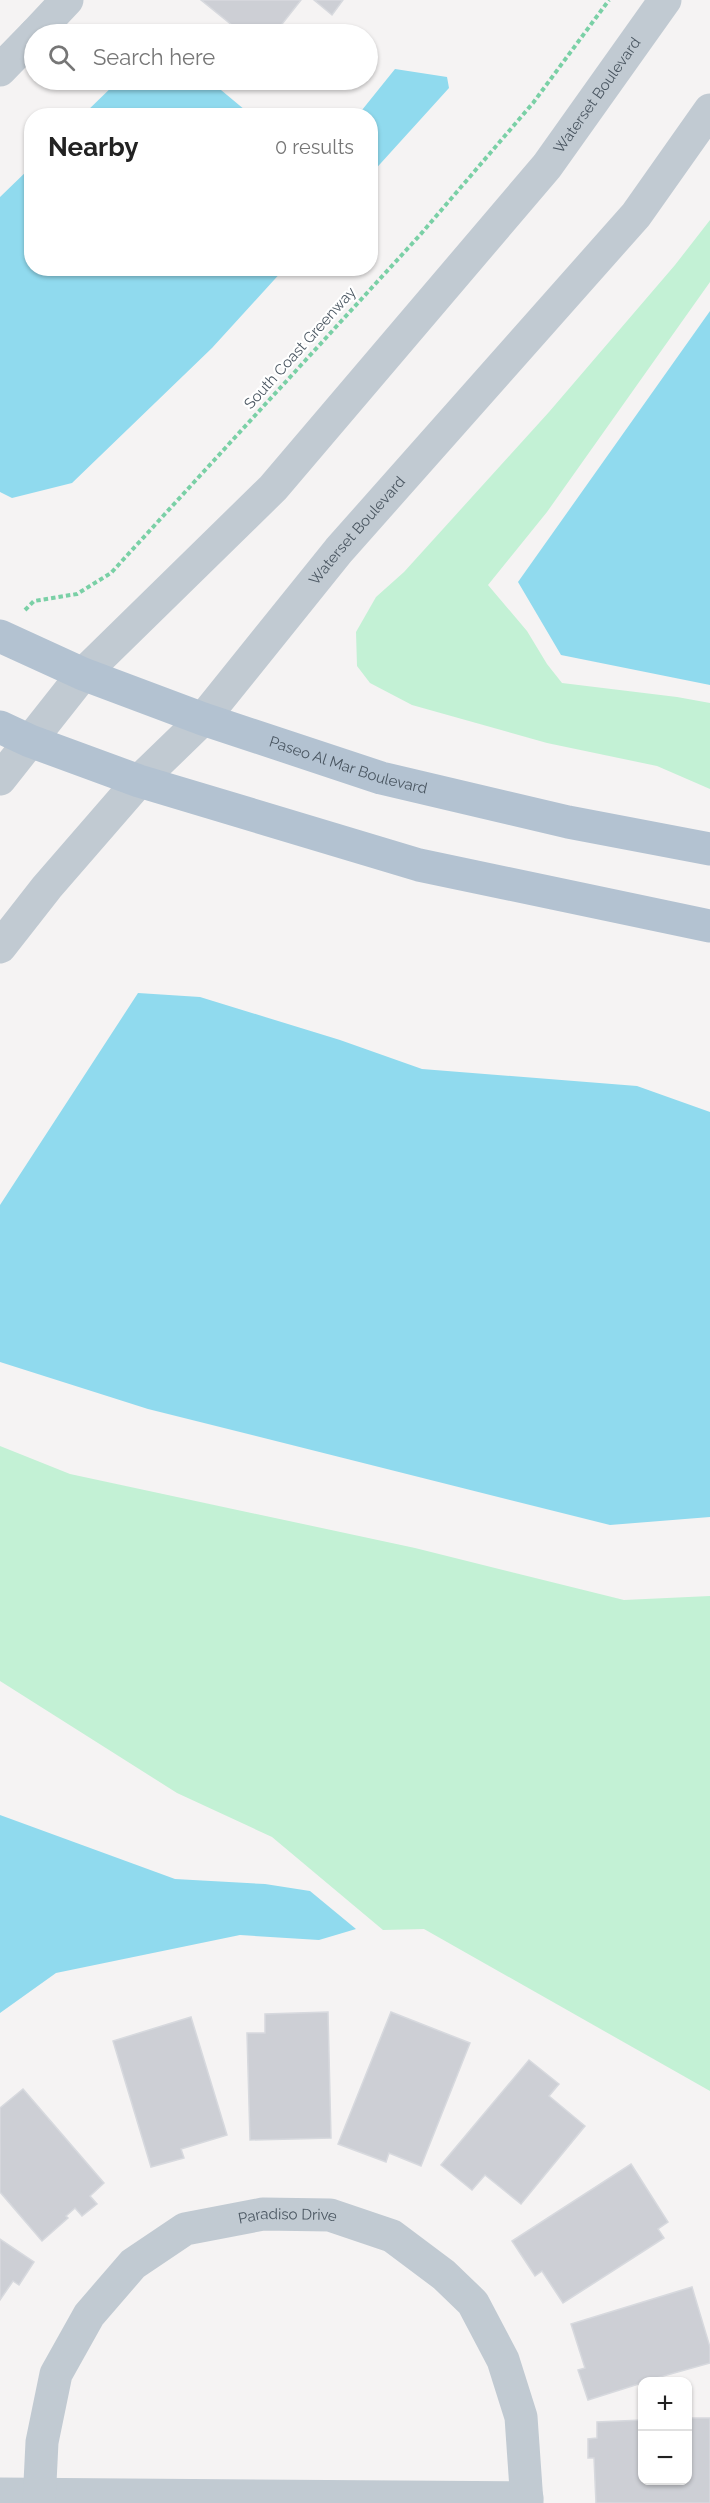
<!DOCTYPE html>
<html lang="en">
<head>
<meta charset="utf-8">
<style>
  body { margin:0; font-family:Raleway,sans-serif; background:#f2f2f2; color:#222 }
  .controls { position:absolute; right:18px; bottom:18px; display:grid; overflow:hidden; border-radius:12px; box-shadow:0 2px 4px #0004 }
  .controls button { width:54px; height:54px; display:grid; place-items:center; padding:0; border:0; border-bottom:2px solid #e0e0e0; background:#fff; color:#222; font:30px sans-serif }
  .list { margin:0; padding:0; list-style:none }
  h2 { display:flex; justify-content:space-between; align-items:center; height:78px; margin:0; padding:0 24px; font-size:26px }
  h2 small { font-size:20px; font-weight:400; color:#767676 }
  .icon { flex:none; width:33px; height:33px; fill:none; stroke:currentColor; stroke-width:2; stroke-linecap:round; stroke-linejoin:round }
  .map { position:relative; flex:none; width:710px; height:2503px; overflow:hidden }
  .search { position:absolute; background:#fff; box-shadow:0 2px 4px #0004; left:24px; top:24px; width:354px; height:66px; display:flex; align-items:center; gap:15px; box-sizing:border-box; padding:0 21px; border-radius:33px; color:#767676; font-size:22px }
  .panel { position:absolute; background:#fff; box-shadow:0 2px 4px #0004; left:24px; top:108px; width:354px; height:168px; border-radius:24px }
  .map>svg:first-child { display:block }
  .green { fill:#c3f1d5 }
  .water { fill:#90daee }
  .building { fill:#cdcfd5; stroke:#d7d9de; stroke-width:1.5 }
  .lines { fill:none; stroke-linecap:round; stroke-linejoin:round }
  .path { stroke:#7ad0a6; stroke-width:4; stroke-dasharray:4.5 3; stroke-linecap:butt }
  .minor { stroke:#c1cad2; stroke-width:33 }
  .major { stroke:#b3c2d1; stroke-width:33 }
  .labels { text-anchor:middle; dominant-baseline:central; stroke-width:4.5; stroke-linejoin:round; paint-order:stroke }
  .street-label { font-size:15px; fill:#4a5661; stroke:#fff }
</style>
</head>
<body>
<div class="map">
<svg width="710" height="2503" viewBox="0 0 710 2503">
  <rect width="100%" height="100%" fill="#f5f3f3"/>
  <!-- green -->
  <path class="green" d="M710 220V282L547 512 488 585 527 631 547 664 562 683 677 697 710 703V789L657 766 547 743 412 705 370 683 357 666 356 632 376 597 404 572 549 412 675 265Z
    M0 1446 70 1474 415 1548 624 1600 710 1596V2091L424 1929 383 1930 272 1837 177 1793 0 1681Z"/>
  <!-- water -->
  <path class="water" d="M395 69 447 77 449 88 371 174 370 116 358 115Z
    M119 80H209L251 115H83Z
    M31 167 32 268 284 269 212 348 72 483 12 498 0 492V197Z
    M710 311V685L561 655 518 582Z
    M138 993 200 997 340 1040 422 1069 637 1086 710 1112V1517L610 1525 148 1409 0 1362V1205Z
    M0 1815 175 1879 265 1884 310 1891 356 1929 319 1940 240 1935 56 1973 0 2013Z"/>
  <!-- building -->
  <path class="building" d="M201 0H301L282 24 288 28 282 34H243Z
    M314 0H343L332 15Z
    M328 2012 331 2138 250 2140 247 2033H265V2014Z
    M391 2012 470 2043 421 2166 389 2153 386 2162 338 2144Z
    M191 2017 227 2135 181 2149 184 2158 151 2167 113 2041Z
    M529 2060 559 2084 549 2096 585 2126 521 2204 485 2175 472 2190 441 2165Z
    M23 2089 104 2183 90 2196 97 2204 82 2216 75 2208 66 2216 68 2218 42 2241 0 2192V2108Z
    M631 2164 668 2222 658 2229 664 2238 563 2303 542 2271 535 2276 512 2241Z
    M0 2239 34 2262 19 2285 13 2281 0 2300Z
    M692 2287 710 2347V2363L642 2382V2383L588 2400 578 2370 585 2368 571 2324Z
    M688 2418H710V2503H596L594 2458H588V2439L597 2438V2422L642 2420V2480H688Z"/>
  <g class="lines">
    <!-- path -->
    <path class="path" d="M25 610 34 601 77 594 111 573 420 235 533 103 609 0"/>
    <!-- minor -->
    <g class="minor">
      <path d="M35 34 67 0"/>
      <path d="M0 70 34 35"/>
      <path id="s1" d="M0 779 83 674 273 488 547 166 665 0"/>
      <path id="s2" d="M0 947 47 887 139 781 203 719 339 550 636 215 710 110"/>
      <path d="M0 2494 527 2498"/>
      <path id="s3" d="M39 2503 42 2442 56 2374 89 2315 133 2264 185 2229 263 2214 330 2215 392 2236 444 2275 473 2303 503 2360 521 2417 527 2503"/>
    </g>
    <!-- major -->
    <g class="major">
      <path id="s4" d="M0 636 83 674 203 719 381 778 568 822 710 849"/>
      <path d="M0 727 30 741 139 781 419 865 710 926"/>
    </g>
  </g>
  <g class="labels">
    <!-- street labels -->
    <g class="street-label">
      <text stroke="none"><textPath href="#s1" startOffset="909">Waterset Boulevard</textPath></text>
      <text transform="translate(300 348) rotate(-48)">South Coast Greenway</text>
      <text stroke="none"><textPath href="#s2" startOffset="549">Waterset Boulevard</textPath></text>
      <text stroke="none"><textPath href="#s4" startOffset="372">Paseo Al Mar Boulevard</textPath></text>
      <text stroke="none"><textPath href="#s3" startOffset="432">Paradiso Drive</textPath></text>
    </g>
  </g>
</svg>
<div class="controls">
<button>+</button>
<button>−</button>
</div>
<div class="search"><svg class="icon" aria-label="search" viewBox="0 0 24 24"><circle cx="10" cy="10" r="6"/><path d="M15 15l6 6"/></svg>Search here</div>
<section class="panel">
<h2>Nearby<small>0 results</small></h2>
<ul class="list">
</ul>
</section>
</div>
</body>
</html>
